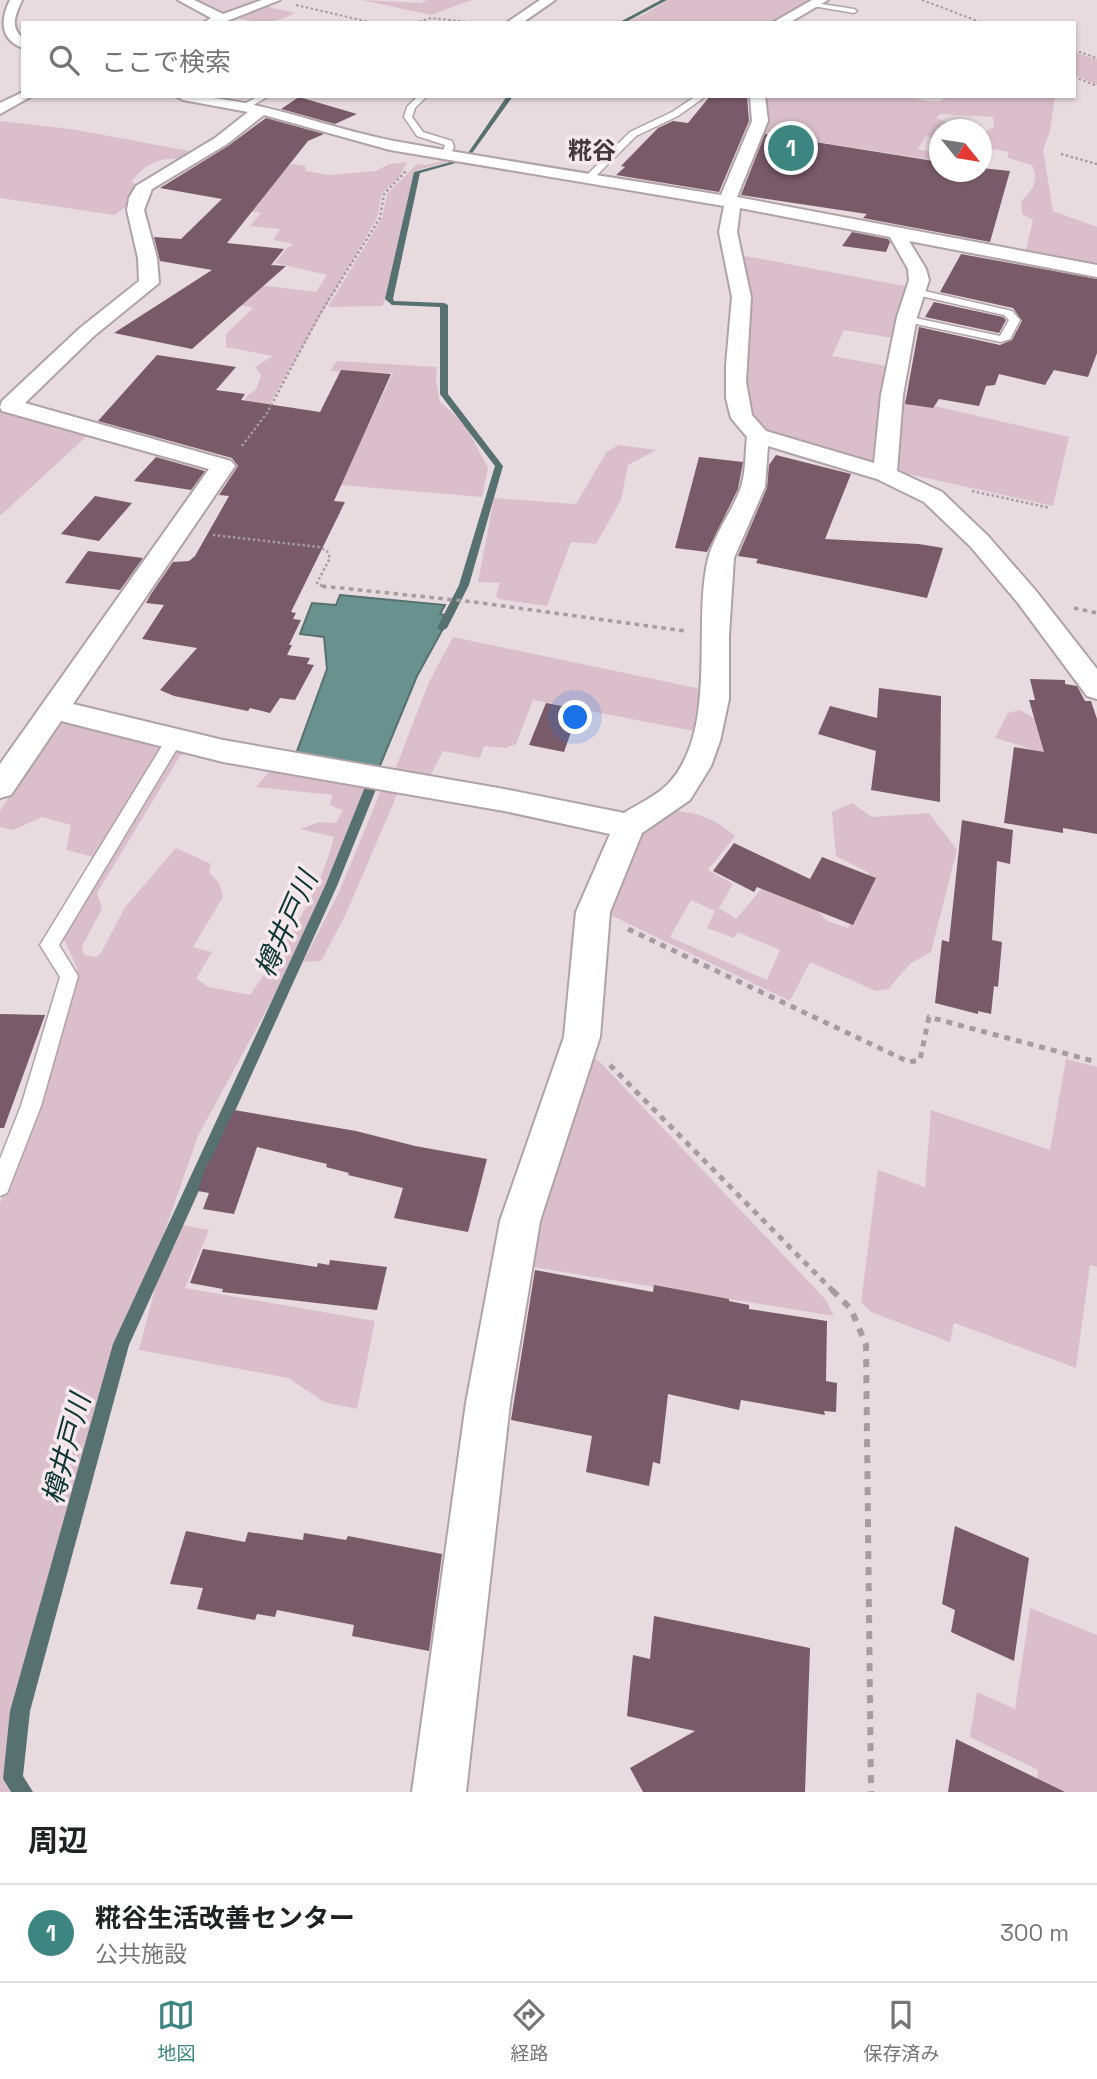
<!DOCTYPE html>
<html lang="ja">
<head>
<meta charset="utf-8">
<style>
  body { margin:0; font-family:"Space Grotesk","Noto Sans JP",sans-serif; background:#f6f6f6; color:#202124 }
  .compass { position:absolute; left:929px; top:119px; width:63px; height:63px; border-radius:50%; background:#fff; box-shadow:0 2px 5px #0004; rotate:120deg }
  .you { position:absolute; left:576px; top:718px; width:24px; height:24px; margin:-18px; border:5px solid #fff; border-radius:50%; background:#1a73e8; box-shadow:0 0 0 10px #1a73e833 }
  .badge { display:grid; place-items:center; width:46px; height:46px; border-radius:50%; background:#3d8580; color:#fff; font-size:23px; font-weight:700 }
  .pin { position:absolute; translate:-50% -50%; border:4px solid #fff; box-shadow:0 2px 7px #0006 }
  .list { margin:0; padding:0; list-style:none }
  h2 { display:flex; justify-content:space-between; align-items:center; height:91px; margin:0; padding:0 28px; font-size:30px }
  h2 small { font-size:23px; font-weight:400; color:#757577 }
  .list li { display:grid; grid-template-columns:46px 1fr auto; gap:21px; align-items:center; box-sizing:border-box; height:98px; padding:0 28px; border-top:2px solid #e0e0e0 }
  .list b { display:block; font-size:26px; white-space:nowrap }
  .list p { margin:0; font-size:23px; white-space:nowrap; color:#757577 }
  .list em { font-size:23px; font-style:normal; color:#757577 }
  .icon { flex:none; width:38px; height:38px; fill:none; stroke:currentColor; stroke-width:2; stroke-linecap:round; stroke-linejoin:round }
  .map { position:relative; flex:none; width:1097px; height:1792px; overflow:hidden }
  .search { position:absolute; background:#fff; box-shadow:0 2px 5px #0004; left:21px; right:21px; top:21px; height:77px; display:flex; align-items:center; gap:18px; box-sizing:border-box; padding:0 24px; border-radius:0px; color:#757577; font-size:26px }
  .sheet { height:189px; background:#fff }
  nav { display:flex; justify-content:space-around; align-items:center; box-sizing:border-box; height:98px; border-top:2px solid #e0e0e0; background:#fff; font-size:19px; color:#757577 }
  nav a { display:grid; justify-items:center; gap:4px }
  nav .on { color:#3d8580 }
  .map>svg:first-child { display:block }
  .built { fill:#e1cbd4 }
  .green { fill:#dabfca; fill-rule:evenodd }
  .water { fill:#69928e; stroke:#56716f; stroke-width:2 }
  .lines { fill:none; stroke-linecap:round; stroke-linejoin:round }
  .stream { fill:#56716f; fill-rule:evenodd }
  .building { fill:#795a68 }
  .service-casing { stroke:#afa2a8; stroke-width:3 }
  .minor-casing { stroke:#afa2a8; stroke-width:4 }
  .path-far4 { stroke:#a69ca0; stroke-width:2; stroke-dasharray:2.5 2.5; stroke-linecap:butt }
  .path-far3 { stroke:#a69ca0; stroke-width:2.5; stroke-dasharray:2.5 2.5; stroke-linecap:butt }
  .path-far2 { stroke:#a69ca0; stroke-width:3.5; stroke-dasharray:4.5 4.5; stroke-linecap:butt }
  .path-far1 { stroke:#a69ca0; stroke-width:5; stroke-dasharray:6 6; stroke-linecap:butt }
  .path { stroke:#a69ca0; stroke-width:6; stroke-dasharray:8 8; stroke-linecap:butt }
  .service { fill:#fff; fill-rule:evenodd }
  .minor { fill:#fff; fill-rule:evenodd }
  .labels { text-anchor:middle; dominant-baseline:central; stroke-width:7; stroke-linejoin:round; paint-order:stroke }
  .far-quarter-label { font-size:24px; font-weight:bold; fill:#43393d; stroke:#f6e8ed }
  .water-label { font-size:28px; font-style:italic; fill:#0c3633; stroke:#f6e8ed }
</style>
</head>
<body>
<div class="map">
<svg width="1097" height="1792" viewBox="0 0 1097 1792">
  <rect width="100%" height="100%" fill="#e8dbe0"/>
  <!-- built -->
  <path class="built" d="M188 0H270L220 15Z"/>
  <!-- green -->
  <path class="green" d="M361 0 421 3 427 0H472L431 15Z
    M668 0H817L773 23H623L643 15Z
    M265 6 295 13C270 25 261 24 234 17Z
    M1074 52 1097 59V85L1074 75Z
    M760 96C807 96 855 94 902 96 916 97 937 108 948 96H1055L1050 131 1043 150 1053 211 1097 227V267L1025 253 1033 220 1022 214 1021 202C1032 190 1040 181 1032 165L1008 158V152L982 147V133L994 127 993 117 940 114 936 118 965 129 940 130 939 139 926 136 918 149 939 154V161L760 133Z
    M0 121 71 129 195 152 182 159C161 156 144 164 131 182L136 184 127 206 114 215 0 198Z
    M453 159H458L414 171 387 296 382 306 328 307 382 218 387 194 417 164 425 165Z
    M407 162 399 177 382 193 377 218 265 412 222 427 249 394 256 390 261 375 255 367 273 356 226 347V334L253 308 213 298 237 282 316 292 327 275 275 263 287 248 293 244 273 240 280 229 250 226 261 213 244 211 249 193 292 164 305 166 306 171 329 175 376 171 389 164Z
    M735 254 910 287 892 338 844 330 832 356 887 366 872 460 866 462 764 431 754 422 746 400Z
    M337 361 437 367 436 382 440 402 465 424 488 468 482 497 340 485 393 373 330 371Z
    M900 398 1069 437 1053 506 903 473 895 466Z
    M0 409 89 434 0 516Z
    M618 445 657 450 628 465 621 500 596 544 571 542 547 606 499 599 496 596 500 583 478 582 494 498 576 504 606 453Z
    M453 637 706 690 699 732 533 700 516 744 506 748 484 746 480 758 443 751 429 778 394 772 429 682Z
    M1020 710 1061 734 1057 757 995 738 1008 713Z
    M73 717 153 739 159 749 120 819 93 857 66 850 71 825 42 817 13 830 0 827V811L58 722Z
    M178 747 255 766 254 769 185 754 180 756 97 893 102 909 82 946 84 955 96 957 101 953 125 907 176 848 211 864 209 872 219 883 223 897 193 947 212 952 196 979 209 987 250 995C284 947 320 894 334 837L300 829 319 822 336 823 343 810 330 805 333 795 256 787 272 768 373 786 323 906 198 1136 123 1351 2 1779 10 1792H0V1203L40 1098 77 968 63 937Z
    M382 788 399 790 346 914 321 961 303 962 339 892Z
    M852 803 872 817 929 813 957 850 931 952 911 963 888 989 876 991 810 962 790 1001 606 913 632 845 667 811C693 810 715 818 735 836L708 870 733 884 719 908 736 919 769 880 795 887 827 921 848 928 869 873 836 856 832 812ZM691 900 715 911 707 928 734 938 738 932 780 950 767 980 670 937Z
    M587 1057 594 1058 600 1062 826 1300 834 1316 520 1265Z
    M1066 1059 1097 1067V1267L1090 1265 1076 1368 954 1323 950 1342 871 1312 861 1302 878 1170 925 1187 931 1110 1050 1150Z
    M182 1225 209 1230 185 1288 375 1321 357 1409 324 1402 288 1378 139 1350 157 1281Z
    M1030 1608 1097 1635V1792H1036L1038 1770 970 1737 977 1692 1015 1709Z"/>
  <!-- water -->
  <path class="water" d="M340 595 445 605 440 614 450 616 417 676 379 768 296 754 327 669 324 637 300 634 312 603 336 605Z"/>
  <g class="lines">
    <!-- stream -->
    <path class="stream" d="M661 0H667L624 23H618Z
      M507 96H513L470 156H466Z
      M458 160 463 161 420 173 393 299 394 301 444 303 448 305V394L503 466 469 585 447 628 442 631 437 628 459 585 495 466 440 394V307L392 305 385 299 414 172Z
      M377 768 383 772 337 886 129 1345 30 1711 23 1776 33 1792H11L3 1779 10 1711 113 1344 325 886 371 772Z"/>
  </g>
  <!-- building -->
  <path class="building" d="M710 96H747L749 121 719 192 616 175 625 167 621 166 658 128 673 121 688 123Z
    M299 97 357 114 335 124 281 109Z
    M266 118 324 134 308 141 227 243 284 249 271 265 286 266 192 349 114 333 212 270 160 261 154 237 181 239 222 199 160 188 228 146Z
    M765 134 940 162V172H982V168L1010 171 990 242 863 218 867 214 741 195Z
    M852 232 888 239 890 242 886 252 842 246Z
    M961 254 1097 279V353L1088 377 1054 370 1045 385 999 374 995 385 986 386 979 406 939 399 933 408 905 404 919 327 1000 345 1012 340 1022 321 1013 308 940 292Z
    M934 302 1003 317 1006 320 999 333 925 317Z
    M157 355 236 367 216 390 245 394 241 400 320 412 341 370 391 374 334 501 345 502 291 612 296 613 293 619 301 620 289 645H292L287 655 310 658 307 664 314 665 295 700 280 698 270 713 250 708 248 711 174 696 160 690 197 648 142 639 164 605 146 603 151 594 173 562 189 561 195 556 229 496 219 495 238 466 232 458 98 421Z
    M776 455 851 474 825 539 919 544 943 548 927 598 756 563 758 559 738 556 767 488 769 465Z
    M156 457 205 471 191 490 134 481Z
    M699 457 743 462 738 489 707 552 675 548Z
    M95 496 132 503 99 541 61 534Z
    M88 551 143 558 120 590 65 583Z
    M1030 679 1065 680V684L1077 686 1085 701H1091L1097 719V834L1063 828V833L1004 823 1014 747 1044 752 1029 700H1035Z
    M879 688 941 696 940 802 871 790 876 751 818 734 830 706 877 718Z
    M546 703 579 709 564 752 529 745Z
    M962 820 1013 830 1010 864 997 861 992 940 1002 942 998 987 994 986 991 1014 978 1011V1014L935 1003 942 940 949 942Z
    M734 843 810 879 822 857 876 878 853 925 757 887 754 892 713 871Z
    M0 1014 45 1015 4 1128H0Z
    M234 1110 356 1131 415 1146 487 1159 468 1232 394 1218 403 1188 348 1175 349 1173 326 1167 327 1164 257 1147 234 1214 203 1209 209 1193 198 1191 208 1161 210 1162Z
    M203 1249 317 1267 318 1263 329 1265 330 1260 387 1267 377 1310 222 1292 223 1289 190 1283Z
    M535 1270 653 1292 654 1285 729 1299V1301L749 1305V1309L827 1321 826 1381 837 1383 836 1412 824 1411 825 1415 741 1400 739 1410 668 1394 660 1464 653 1462 649 1486 586 1472 592 1436 511 1420Z
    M955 1526 1029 1558 1014 1661 951 1632 955 1610 942 1604Z
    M186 1531 245 1542 248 1532 303 1540 304 1533 346 1540 348 1536 442 1554 429 1651 352 1636 354 1625 277 1610 275 1617 257 1614 255 1620 197 1609 203 1588 170 1584Z
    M654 1616 810 1648 805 1792H643L630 1768 695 1731 627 1716 633 1655 650 1659Z
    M956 1739 1065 1792H948Z"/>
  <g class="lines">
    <defs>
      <path id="service" d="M815 3 854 9 857 11 854 13 813 6Z
        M258 96H269L248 108 241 106Z
        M418 96H427L415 108 412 117 423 132 452 141 454 147 449 157 442 155 445 145 417 136 404 117 407 107Z
        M696 96H706L678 116 636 136 593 179H587V175L630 132 672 112Z
        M916 289 1012 311 1020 320 1010 339 1001 342 902 321 901 319 906 316 1000 336 1009 320 1004 315 912 294 911 292Z
        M176 732 184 737 59 945 78 976 41 1106 7 1193 0 1196V1159L21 1106 60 977 40 945 170 733Z"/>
      <path id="minor" d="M10 0H22C16 14 9 27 23 38V48C0 40 0 20 10 0Z
        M178 0H194L223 14 262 0H280L222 23H203L211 18Z
        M540 0H555L522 23H506Z
        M812 0H828L789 23H772Z
        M23 92V96H32L0 114V103Z
        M176 96C256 96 318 126 394 141 503 161 612 177 721 195L752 121 750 96H765L768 121 737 197 1097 265V277L909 241 926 269 929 280 917 317 903 395 897 471 942 492 988 536 1036 591 1097 669V699L1087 696 1018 603 970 546 924 502 877 479 768 446 765 487 734 558 729 635V699L720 741 711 766 690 800 642 833 610 912 600 1037 540 1221 510 1403 466 1792H412L466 1403 500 1221 564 1037 576 912 610 834 504 811 223 762 61 721 11 795 0 798V764L209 469 2 411 0 407 2 401 80 328 139 281 138 258 127 210 129 198 136 186 215 138 248 112 183 100ZM264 115 390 150 724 206 719 232 732 297 726 365V398L731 418 747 437C745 454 746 475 740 490 731 513 714 535 708 559 692 625 719 728 669 783 658 795 638 804 624 813L504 789 223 740 73 704 235 466 231 461 25 403 94 336 159 283 157 258 144 210 152 189 227 144ZM740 208 890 237 908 269 909 280 897 317 881 395 874 463 766 431 752 415 746 382 751 297 737 232Z"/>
    </defs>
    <!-- service casing -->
    <use href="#service" class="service-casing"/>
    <!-- minor casing -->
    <use href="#minor" class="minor-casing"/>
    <!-- path-far4 -->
    <path class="path-far4" d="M922 0 983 23
      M296 5 374 23
      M414 23 431 18 478 23
      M1074 50 1097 58
      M1074 77 1097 86"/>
    <!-- path-far3 -->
    <path class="path-far3" d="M1061 154 1097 164
      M242 446 267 413 321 312 380 218 384 194 406 171
      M972 491 1050 508
      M213 535 319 547 327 551 330 558 317 583 325 588"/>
    <!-- path-far2 -->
    <path class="path-far2" d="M322 586 474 602 685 631
      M1074 608 1097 613"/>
    <!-- path-far1 -->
    <path class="path-far1" d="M628 929 909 1062 920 1060 929 1017 1097 1062
      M610 1065 834 1292"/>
    <!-- path -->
    <path class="path" d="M832 1290 851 1309 866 1345 871 1792"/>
    <!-- service -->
    <use href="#service" class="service"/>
    <!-- minor -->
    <use href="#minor" class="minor"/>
  </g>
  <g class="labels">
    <!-- far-quarter labels -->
    <g class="far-quarter-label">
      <text x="592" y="150">糀谷</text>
    </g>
    <!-- water labels -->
    <g class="water-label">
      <text transform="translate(286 924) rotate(-66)">樽井戸川</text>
      <text transform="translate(66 1449) rotate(-75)">樽井戸川</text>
    </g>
  </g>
</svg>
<svg class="compass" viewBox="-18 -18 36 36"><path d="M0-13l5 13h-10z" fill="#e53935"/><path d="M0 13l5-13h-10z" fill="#757577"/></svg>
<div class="you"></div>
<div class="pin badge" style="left:791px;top:148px">1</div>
<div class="search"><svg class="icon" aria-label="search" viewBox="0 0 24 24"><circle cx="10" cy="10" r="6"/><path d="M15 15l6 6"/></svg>ここで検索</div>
</div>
<section class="sheet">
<h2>周辺<small></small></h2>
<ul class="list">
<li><span class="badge">1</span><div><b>糀谷生活改善センター</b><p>公共施設</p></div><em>300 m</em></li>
</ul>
</section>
<nav>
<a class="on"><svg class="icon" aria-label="map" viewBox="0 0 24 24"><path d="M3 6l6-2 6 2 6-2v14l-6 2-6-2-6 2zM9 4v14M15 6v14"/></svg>地図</a>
<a><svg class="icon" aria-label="directions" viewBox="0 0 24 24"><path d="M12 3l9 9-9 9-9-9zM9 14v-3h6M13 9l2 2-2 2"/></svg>経路</a>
<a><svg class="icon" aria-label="saved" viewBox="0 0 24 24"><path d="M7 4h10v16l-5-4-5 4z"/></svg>保存済み</a>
</nav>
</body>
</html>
